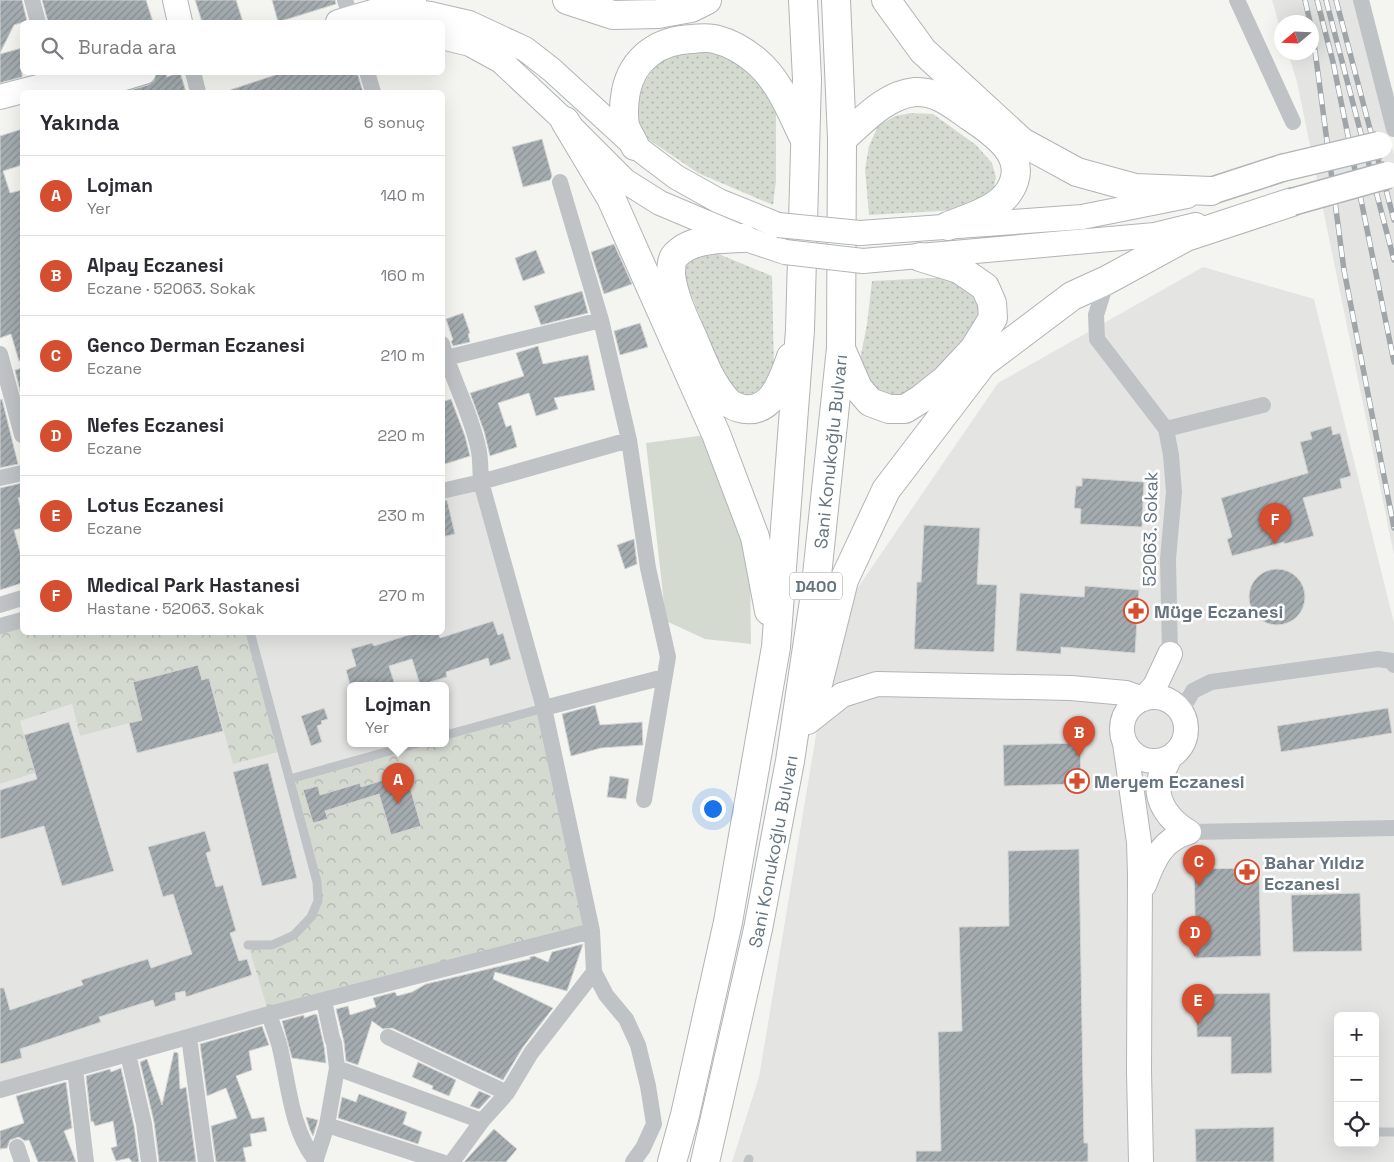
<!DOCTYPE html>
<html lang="tr">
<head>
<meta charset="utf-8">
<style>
  body { margin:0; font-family:"Space Grotesk",sans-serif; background:#f7f7f7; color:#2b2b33 }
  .controls { position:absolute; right:15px; bottom:15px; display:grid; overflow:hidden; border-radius:8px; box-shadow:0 5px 20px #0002 }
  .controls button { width:45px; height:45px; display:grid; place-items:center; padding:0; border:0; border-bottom:1px solid #e1e1e2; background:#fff; color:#2b2b33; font:25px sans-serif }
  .compass { position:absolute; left:1274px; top:15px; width:45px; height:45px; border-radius:50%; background:#fff; box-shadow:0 5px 20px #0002; rotate:251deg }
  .you { position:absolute; left:712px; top:808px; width:18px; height:18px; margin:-12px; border:4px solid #fff; border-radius:50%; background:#1a73e8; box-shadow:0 0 0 8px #1a73e833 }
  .badge { display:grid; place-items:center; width:32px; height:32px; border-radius:50%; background:#d54e2f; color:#fff; font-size:16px; font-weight:700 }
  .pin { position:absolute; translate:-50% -41px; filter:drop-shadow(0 1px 2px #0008) }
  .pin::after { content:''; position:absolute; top:26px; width:18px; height:15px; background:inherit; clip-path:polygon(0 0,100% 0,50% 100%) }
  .popup { position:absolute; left:347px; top:682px; width:102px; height:65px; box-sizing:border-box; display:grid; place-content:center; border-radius:8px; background:#fff; filter:drop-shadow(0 1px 4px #0005); font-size:16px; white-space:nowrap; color:#7c7c81 }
  .popup b { font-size:19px; color:#2b2b33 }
  .popup::after { content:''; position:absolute; left:50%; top:100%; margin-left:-10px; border:10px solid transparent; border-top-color:#fff }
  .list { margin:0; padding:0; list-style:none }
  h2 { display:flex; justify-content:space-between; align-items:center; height:65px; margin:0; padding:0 20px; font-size:21px }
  h2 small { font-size:16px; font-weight:400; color:#7c7c81 }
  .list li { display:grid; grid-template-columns:32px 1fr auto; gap:15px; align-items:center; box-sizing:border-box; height:80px; padding:0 20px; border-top:1px solid #e1e1e2 }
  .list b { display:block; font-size:19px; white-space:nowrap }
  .list p { margin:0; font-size:16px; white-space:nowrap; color:#7c7c81 }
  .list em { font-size:16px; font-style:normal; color:#7c7c81 }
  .icon { flex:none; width:28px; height:28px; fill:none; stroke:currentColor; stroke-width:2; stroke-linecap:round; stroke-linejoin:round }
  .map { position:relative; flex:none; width:1394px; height:1162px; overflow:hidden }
  .search { position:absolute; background:#fff; box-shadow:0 5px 20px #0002; left:20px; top:20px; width:425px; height:55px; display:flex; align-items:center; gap:12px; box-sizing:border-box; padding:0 18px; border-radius:8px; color:#7c7c81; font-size:19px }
  .panel { position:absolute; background:#fff; box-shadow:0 5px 20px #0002; left:20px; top:90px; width:425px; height:545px; border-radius:8px }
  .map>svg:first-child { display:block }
  .built { fill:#e4e5e3; fill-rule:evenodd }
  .grass { fill:url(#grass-dots) }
  .forest { fill:url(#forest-crowns); fill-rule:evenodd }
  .park { fill:#d5dad1 }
  .building { fill:url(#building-hatch); stroke:#d5d5d3 }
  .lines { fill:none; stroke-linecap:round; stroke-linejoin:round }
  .secondary-casing { stroke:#b0b5b8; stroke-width:26 }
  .primary-casing { stroke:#b1b5b8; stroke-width:29 }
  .highway-casing { stroke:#b0b4b6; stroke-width:30 }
  .lane { stroke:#bfc3c6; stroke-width:9 }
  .street { stroke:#bfc3c6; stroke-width:16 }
  .secondary { stroke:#fff; stroke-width:24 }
  .primary { stroke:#fff; stroke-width:26 }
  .highway { stroke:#fff; stroke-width:28 }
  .rail-casing { stroke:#9fa5a9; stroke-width:5.5 }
  .rail { stroke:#fff; stroke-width:4; stroke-dasharray:11; stroke-linecap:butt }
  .secondary-bridge-casing { stroke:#b0b5b8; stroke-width:26; stroke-linecap:butt }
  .primary-bridge-casing { stroke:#b1b5b8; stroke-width:29; stroke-linecap:butt }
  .secondary-bridge { stroke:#fff; stroke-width:24 }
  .primary-bridge { stroke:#fff; stroke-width:26 }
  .labels { text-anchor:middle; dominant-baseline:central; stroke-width:5; stroke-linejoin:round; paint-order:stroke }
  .shield { fill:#fff; stroke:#939ea5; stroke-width:1 }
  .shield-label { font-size:16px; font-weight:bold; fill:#65747f }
  .street-label { font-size:18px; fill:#65747f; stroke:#fff }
  .poi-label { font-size:18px; font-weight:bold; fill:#65747f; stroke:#fff; text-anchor:start }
</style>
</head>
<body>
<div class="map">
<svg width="1394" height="1162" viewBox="0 0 1394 1162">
  <defs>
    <pattern id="grass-dots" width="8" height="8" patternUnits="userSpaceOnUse" patternTransform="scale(1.25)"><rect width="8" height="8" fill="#d5dad1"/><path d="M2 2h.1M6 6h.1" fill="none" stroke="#b0b5af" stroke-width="1.8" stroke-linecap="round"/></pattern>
    <pattern id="forest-crowns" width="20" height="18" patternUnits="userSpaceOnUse" patternTransform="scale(1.25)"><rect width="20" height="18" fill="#d5dad1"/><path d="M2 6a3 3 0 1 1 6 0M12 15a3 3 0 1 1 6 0" fill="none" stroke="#b0b5af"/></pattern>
    <pattern id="building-hatch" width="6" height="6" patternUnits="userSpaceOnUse" patternTransform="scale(1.25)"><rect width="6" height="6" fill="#a4acb0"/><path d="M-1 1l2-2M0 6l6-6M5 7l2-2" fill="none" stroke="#899194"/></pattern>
  </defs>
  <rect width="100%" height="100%" fill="#f4f4f0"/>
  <!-- built -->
  <path class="built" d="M1272 0H1358L1382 102 1394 155V555L1297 82 1288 53 1312 52V22H1282L1281 31Z
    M1203 267 1314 299 1394 623V1162H732L759 1077 835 621 998 383ZM1338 1016H1375V1143H1338Z
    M481 482 544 708 446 735V685H350V743H418L290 779 318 901 269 1014 0 1090V784L35 773 19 721 72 704 80 736 142 720 133 682 198 665 209 678 223 731 250 633 442 632 443 491Z"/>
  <!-- grass -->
  <path class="grass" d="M691 50 723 52 766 85 776 109V181L773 205 698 173 645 137 636 118 641 88 656 65 674 53Z
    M911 113 933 114 976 145 992 163 996 177 993 191 957 210 869 215 865 169 869 146 878 126 895 116Z
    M709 250 772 276 774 369 766 383 758 391 743 397 735 393 721 369 683 274 691 255Z
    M953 277 980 299 981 318 977 331 913 395 894 399 866 384 860 360 867 324 872 281Z"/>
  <!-- forest -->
  <path class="forest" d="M22 620V632L250 633 282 751 233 764 209 678 202 680 198 665 133 682 142 720 80 736 72 704 20 721 35 773 0 784V626Z
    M544 708 592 931 269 1014 248 945H272L294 935 318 901 290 779 418 743H446V735ZM406 774 421 826 391 835 376 782ZM359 783 364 799 346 804 342 788ZM318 786 327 819 313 823 303 791Z"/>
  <!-- park -->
  <path class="park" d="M706 435 740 533 750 575 751 644 705 639 666 621 646 443Z"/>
  <!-- building -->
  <path class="building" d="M0 0H22L27 21 14 25 0 53Z
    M42 0H146L153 22H48Z
    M195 0H236L243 22H202Z
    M272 0H335L336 4 278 22Z
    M22 48V77L0 83V54Z
    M157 72H166L167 77 180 72 186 92H124L148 85 154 81Z
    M284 72H357L363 92H230V90Z
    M22 129V165L3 171 10 193 22 190V360L19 361 11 334 0 338V136Z
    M542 139 552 176 550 180 523 187 512 147Z
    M614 244 632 284 604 294 591 252Z
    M536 250 545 273 523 281 515 258Z
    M582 291 588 313 541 325 534 306Z
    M463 313 470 333 468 334 470 342 453 346 451 341 453 340 446 319Z
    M640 323 648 347 620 355 614 331Z
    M538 346 543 364 588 355 595 390 554 398 558 409 536 416 529 393 498 403 506 427 511 425 517 447 490 456 484 431 470 393 524 376 516 353Z
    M22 368V399L15 370Z
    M2 399 18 464 0 468V400Z
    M451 399 465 436 470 456 442 465V402Z
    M1331 426 1333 435 1340 433 1351 476 1340 479 1342 488 1303 498 1314 536 1284 544V542L1232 556 1227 539 1232 537 1221 498 1308 473 1300 442 1312 439 1310 432Z
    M1082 478 1144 482 1142 527 1080 524 1081 509 1074 508 1076 486H1082Z
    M22 483V496L18 498 22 513V528L14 530 22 559V583L0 590V488Z
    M447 500 455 534 442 537V501Z
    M924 525 980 528 977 584 997 585 994 652 914 649 917 582H921Z
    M634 539 637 564 625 569 617 545Z
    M1249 597a28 28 0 1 1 56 0a28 28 0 1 1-56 0Z
    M1085 586 1139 590 1135 653 1061 647V654L1016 651 1020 593 1084 597Z
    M493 621 498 635 503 633 511 659 490 666 488 658 446 672 447 677 420 685 412 659 389 666 395 685H350L346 670 356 666 351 649 372 643 374 646 418 632H438L440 638Z
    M198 665 202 680 209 678 223 731 137 753 129 723 142 720 133 682Z
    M595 705 600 725 642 722 643 745 601 748 571 756 562 714Z
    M324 708 328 719 321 721 322 724 317 726 322 742 311 746 301 716Z
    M1388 708 1392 733 1281 752 1277 726Z
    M69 722 114 871 62 886 44 826 0 839V790L37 779 24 735Z
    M1080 743 1081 784 1004 786 1003 745Z
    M268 763 297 878 262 886 233 772Z
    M406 773 421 826 391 835 379 794 325 811 328 819 313 823 303 790 318 786 320 795 360 783 361 787Z
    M610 776 629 779 626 799 607 797Z
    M205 831 211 851 206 853 216 887 223 885 236 931 230 933 239 961 247 959 252 975 186 997 185 991 175 993 176 1000 155 1007 153 1000 99 1017 101 1022 20 1049 22 1058 0 1064V988H4L10 1010 83 985 81 980 131 964 148 959 151 968 192 954 173 894 163 897 148 847Z
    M1079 849 1084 1143H1088V1162H916V1151H941L938 1032 962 1031 959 927 1009 926 1008 851Z
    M1259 868 1261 956 1196 958 1194 869Z
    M1360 893 1362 951 1293 952 1291 895Z
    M583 944 567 991 495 972 493 979 553 1008 523 1047 503 1080 392 1028 383 1029 372 1021 358 1065 346 1061 344 1042 336 1009 348 1006 350 1015 376 1007 373 998 395 992 397 996 412 992 426 984 530 959V957L534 956 548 962 552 952Z
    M1270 993 1272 1073 1231 1074V1037H1197L1196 994Z
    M315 1014 317 1015 324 1046 326 1063 292 1058 282 1021 304 1015V1018Z
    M262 1026 269 1045 249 1051 252 1070 236 1076 252 1119 264 1117 267 1131 250 1134 252 1146 243 1148 246 1162H216L211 1126 237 1118 226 1088 207 1096 200 1044Z
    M174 1052 178 1053 180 1089 186 1087 196 1162H159L154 1122 140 1062 147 1059 162 1105Z
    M418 1062 456 1080 449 1096 432 1089 433 1086 412 1077Z
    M121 1068 134 1126 139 1162H132L129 1158 116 1161 111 1148 117 1146 113 1121 95 1126 93 1121 91 1122 86 1076 110 1069 111 1072Z
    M66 1082 72 1128 64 1131 76 1162H38L29 1140 25 1141 19 1137 10 1140 7 1148 0 1149V1131L24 1123 16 1096Z
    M479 1091 491 1096 479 1109 470 1106Z
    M359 1094 407 1112 403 1124 422 1132 418 1144 338 1118 342 1097 356 1102Z
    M306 1117 318 1120 313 1136 310 1130Z
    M1274 1127V1162H1196L1195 1129Z
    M494 1129 517 1149 506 1162H464Z"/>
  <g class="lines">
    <defs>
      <path id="secondary" d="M175 0 180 22
        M338 22 386 8 430 14 469 23 525 49 552 70 635 146 676 177 719 201 778 225
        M442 37 470 44 501 61 565 121 625 181 660 203 743 238 785 252
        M78 92 144 72
        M0 97 95 72
        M860 233 1082 217 1187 196
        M863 261 1155 235 1196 225
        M1122 729a32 32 0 1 1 64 0a32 32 0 1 1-64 0Z
        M808 722 842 695 877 684 1071 688 1126 693 1143 699 1155 686 1170 654
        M1125 743 1139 842 1140 875 1139 1071 1141 1162
        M1170 757C1167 764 1163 771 1160 778 1153 801 1171 822 1189 832
        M1144 885C1154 860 1161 840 1189 832"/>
      <path id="primary" d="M1211 191 1282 168"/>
      <g id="highway">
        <path d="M567 0 613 15 658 14 691 8 707 0"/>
        <path d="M886 0 923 51 1022 142 1077 172 1135 188 1211 191"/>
        <path d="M386 8 412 0"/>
        <path d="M565 121 611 198 716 434 755 537 769 611"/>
        <path d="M842 139C863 121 885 95 915 92 937 91 952 104 969 116 993 132 1030 156 1010 190 998 210 968 218 948 226"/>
        <path d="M635 146C632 139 627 132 625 125 623 114 624 102 626 91 633 58 659 40 692 39 700 38 710 37 718 40 730 43 745 52 755 60 779 80 790 109 803 136"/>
        <path d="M743 238C721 239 689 238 674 257 671 262 671 269 671 275 674 298 685 320 694 340 703 362 711 383 727 401 731 405 738 408 744 409 773 413 783 379 791 357"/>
        <path d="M842 351 858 388 870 402 889 409H905L921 399 945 380 974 349 993 318 992 303 985 287 959 269 920 257"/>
        <path d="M816 692 844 580 886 490 983 363 1072 296 1107 280 1186 237 1292 202"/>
        <path d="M672 1162 685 1115 728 922 776 647 800 330 807 79 803 0"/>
        <path id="s1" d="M705 1162 758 929 790 761 815 594 841 348 842 139 836 0"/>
      </g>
    </defs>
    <!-- secondary casing -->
    <use href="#secondary" class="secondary-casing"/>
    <!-- primary casing -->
    <use href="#primary" class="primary-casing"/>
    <!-- highway casing -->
    <use href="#highway" class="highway-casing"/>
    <!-- lane -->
    <path class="lane" d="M446 735 544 708
      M290 779 418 743
      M248 945H272L294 935 311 917 318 901 317 882 250 632
      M1375 1132H1394
      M748 1162 749 1159"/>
    <!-- street -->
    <path class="street" d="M32 0 38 22
      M345 0 352 22
      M1237 0 1293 122
      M1361 0 1394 129
      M193 72 198 92
      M367 72 373 92
      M560 182 601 320 629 440 648 568 668 657 644 800
      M1107 280 1096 315 1097 339 1166 429 1171 455 1174 492 1168 559 1170 654
      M442 344C452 379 470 411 478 447 481 458 480 470 481 482L544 708 592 931 594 972 606 995 626 1019 638 1045 648 1086 654 1124 643 1148 633 1162
      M0 354 22 435
      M442 359 601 320
      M1166 429 1263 405
      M0 478 22 473
      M442 491 481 482 629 440
      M0 605 22 598
      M0 626 22 620
      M544 708 664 677
      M1181 711 1193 691 1211 682 1378 659 1392 661 1394 665
      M1189 832 1394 828
      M269 1014C272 1024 276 1034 279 1044 289 1083 290 1128 316 1161
      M189 1037 206 1162
      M388 1037 507 1093
      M128 1054 144 1124 149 1162
      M337 1068 482 1121
      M75 1069 86 1162
      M0 1090 269 1014 592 931
      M327 1125 442 1162
      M17 1147 22 1162
      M315 1162 327 1125 337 1068 334 1043 332 1038 324 1001
      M452 1162 482 1121 507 1093 531 1053 594 972"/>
    <!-- secondary -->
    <use href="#secondary" class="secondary"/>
    <!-- primary -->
    <use href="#primary" class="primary"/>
    <!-- highway -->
    <use href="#highway" class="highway"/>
    <defs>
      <path id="rail" d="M1305 0 1310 22
        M1317 0 1333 62 1394 362
        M1326 0 1394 260
        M1336 0 1394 220
        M1312 28 1344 270 1394 528"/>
    </defs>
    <!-- rail casing -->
    <use href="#rail" class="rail-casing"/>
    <!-- rail -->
    <use href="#rail" class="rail"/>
    <defs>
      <path id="secondary-bridge" d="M778 225 860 233
        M785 252 863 261"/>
      <path id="primary-bridge" d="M1282 168 1379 145
        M1292 202 1388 175"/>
    </defs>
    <!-- secondary-bridge casing -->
    <use href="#secondary-bridge" class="secondary-bridge-casing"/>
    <!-- primary-bridge casing -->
    <use href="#primary-bridge" class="primary-bridge-casing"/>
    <!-- secondary-bridge -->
    <use href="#secondary-bridge" class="secondary-bridge"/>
    <!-- primary-bridge -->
    <use href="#primary-bridge" class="primary-bridge"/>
  </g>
  <!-- icons -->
  <defs>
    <symbol id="pharmacy-ring" viewBox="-11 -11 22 22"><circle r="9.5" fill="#fff" stroke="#d54e2f" stroke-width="1.5"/><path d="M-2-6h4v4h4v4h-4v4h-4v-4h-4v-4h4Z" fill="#d54e2f"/></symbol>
  </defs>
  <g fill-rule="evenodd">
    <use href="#pharmacy-ring" x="1122" y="597" width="28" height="28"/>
    <use href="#pharmacy-ring" x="1063" y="767" width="28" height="28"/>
    <use href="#pharmacy-ring" x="1233" y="858" width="28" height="28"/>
  </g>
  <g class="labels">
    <!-- shield labels -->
    <rect class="shield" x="790" y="572.5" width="52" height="27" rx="4"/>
    <g class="shield-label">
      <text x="816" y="586">D400</text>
    </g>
    <!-- street labels -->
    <g class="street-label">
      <text stroke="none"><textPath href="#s1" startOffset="722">Sani Konukoğlu Bulvarı</textPath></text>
      <text transform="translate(1150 529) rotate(-89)">52063. Sokak</text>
      <text stroke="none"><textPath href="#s1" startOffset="318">Sani Konukoğlu Bulvarı</textPath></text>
    </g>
    <!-- poi labels -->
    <g class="poi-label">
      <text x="1154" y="611">Müge Eczanesi</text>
      <text x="1094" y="781">Meryem Eczanesi</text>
      <text x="1264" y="862">Bahar Yıldız<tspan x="1264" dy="21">Eczanesi</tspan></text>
    </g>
  </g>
</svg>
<div class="controls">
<button>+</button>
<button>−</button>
<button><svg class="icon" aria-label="locate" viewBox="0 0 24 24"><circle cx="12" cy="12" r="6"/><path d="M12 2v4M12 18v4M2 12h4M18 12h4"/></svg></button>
</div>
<svg class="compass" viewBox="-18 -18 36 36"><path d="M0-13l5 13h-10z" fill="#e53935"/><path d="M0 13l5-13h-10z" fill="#7c7c81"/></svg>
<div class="you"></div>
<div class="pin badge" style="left:398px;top:804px">A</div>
<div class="popup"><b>Lojman</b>Yer</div>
<div class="pin badge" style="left:1079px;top:757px">B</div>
<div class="pin badge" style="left:1199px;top:886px">C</div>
<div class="pin badge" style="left:1195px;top:957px">D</div>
<div class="pin badge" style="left:1198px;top:1025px">E</div>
<div class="pin badge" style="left:1275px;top:544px">F</div>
<div class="search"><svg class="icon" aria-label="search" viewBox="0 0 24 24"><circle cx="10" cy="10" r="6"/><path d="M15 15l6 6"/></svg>Burada ara</div>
<section class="panel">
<h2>Yakında<small>6 sonuç</small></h2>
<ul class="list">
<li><span class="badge">A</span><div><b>Lojman</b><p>Yer</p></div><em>140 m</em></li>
<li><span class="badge">B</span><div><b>Alpay Eczanesi</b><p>Eczane · 52063. Sokak</p></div><em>160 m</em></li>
<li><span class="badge">C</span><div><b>Genco Derman Eczanesi</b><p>Eczane</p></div><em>210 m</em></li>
<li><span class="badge">D</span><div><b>Nefes Eczanesi</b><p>Eczane</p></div><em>220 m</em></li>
<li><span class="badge">E</span><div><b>Lotus Eczanesi</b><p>Eczane</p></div><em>230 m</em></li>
<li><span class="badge">F</span><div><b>Medical Park Hastanesi</b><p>Hastane · 52063. Sokak</p></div><em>270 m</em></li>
</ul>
</section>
</div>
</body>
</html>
